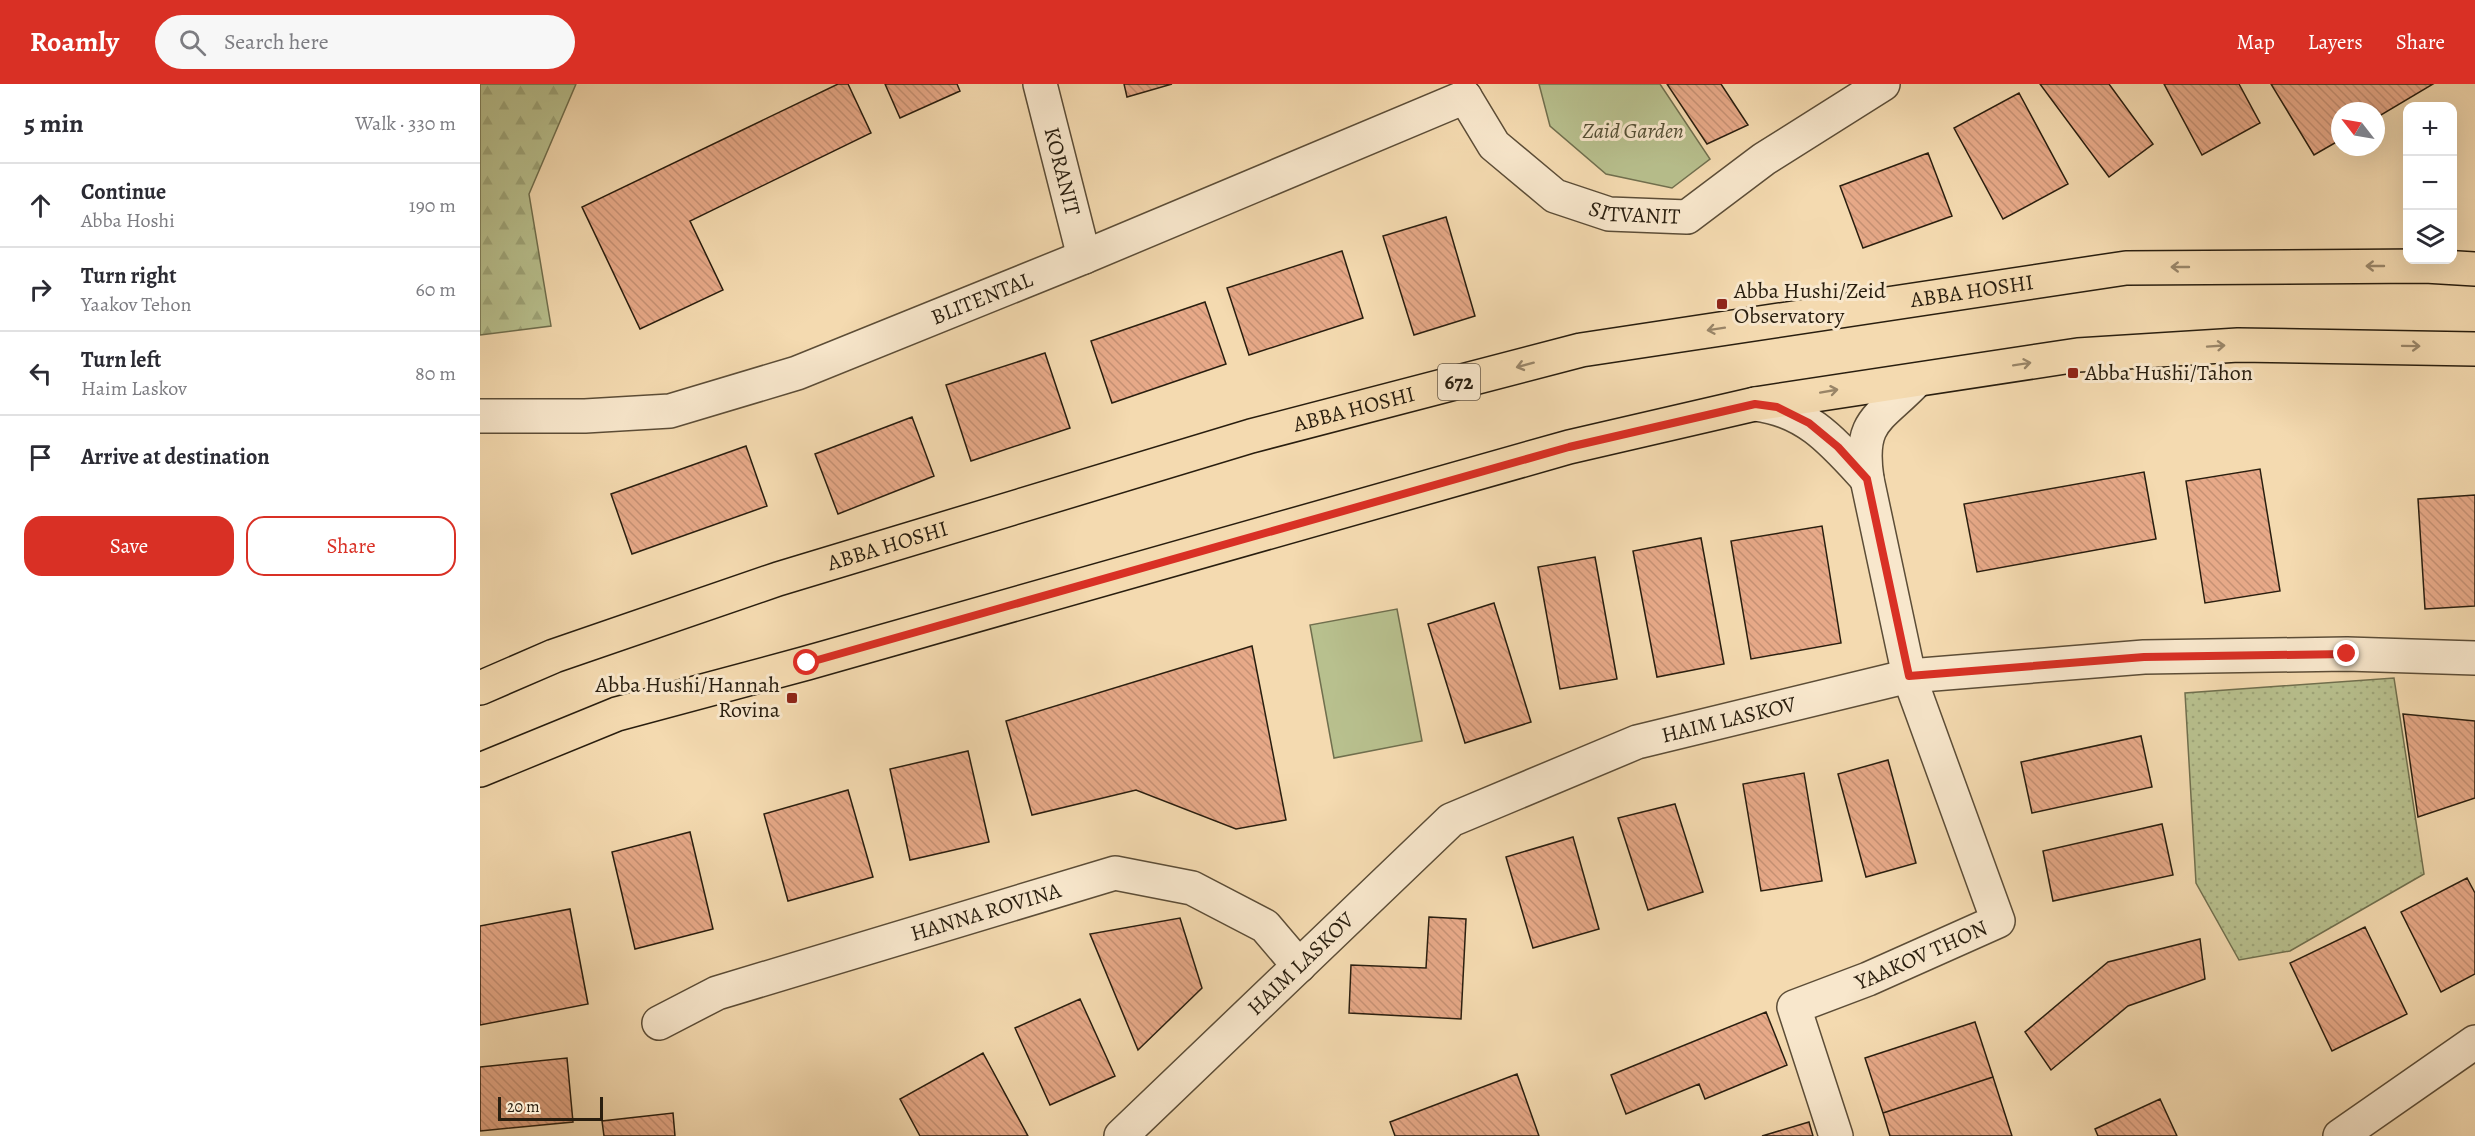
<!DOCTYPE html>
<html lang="en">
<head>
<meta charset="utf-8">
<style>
  body { margin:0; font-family:Alegreya,serif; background:#f7f7f7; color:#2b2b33 }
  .controls { position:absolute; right:18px; top:18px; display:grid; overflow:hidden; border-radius:12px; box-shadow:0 6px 24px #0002 }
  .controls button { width:54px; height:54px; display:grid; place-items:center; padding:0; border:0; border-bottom:2px solid #e1e1e2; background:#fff; color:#2b2b33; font:30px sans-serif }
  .compass { position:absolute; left:1851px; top:18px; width:54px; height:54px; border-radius:50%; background:#fff; box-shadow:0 6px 24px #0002; rotate:301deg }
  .scale { position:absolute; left:18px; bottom:15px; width:105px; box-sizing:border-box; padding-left:6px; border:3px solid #291e0f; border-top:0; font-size:16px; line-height:21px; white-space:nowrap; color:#291e0f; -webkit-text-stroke:4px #f8e7cc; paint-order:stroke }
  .stop { position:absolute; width:18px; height:18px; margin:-14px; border:4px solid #d93025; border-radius:50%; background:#fff }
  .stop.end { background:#d93025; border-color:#fff; box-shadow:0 2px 6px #0008 }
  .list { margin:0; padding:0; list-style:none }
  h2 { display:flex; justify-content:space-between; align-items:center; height:78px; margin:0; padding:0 24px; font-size:26px }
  h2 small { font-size:20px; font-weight:400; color:#7c7c81 }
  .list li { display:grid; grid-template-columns:39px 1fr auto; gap:18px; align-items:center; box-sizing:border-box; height:84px; padding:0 24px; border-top:2px solid #e1e1e2 }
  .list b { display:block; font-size:22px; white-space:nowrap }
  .list p { margin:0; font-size:20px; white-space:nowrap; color:#7c7c81 }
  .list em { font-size:20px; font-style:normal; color:#7c7c81 }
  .actions { display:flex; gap:12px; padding:18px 24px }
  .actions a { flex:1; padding:14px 0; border:2px solid #d93025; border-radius:18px; text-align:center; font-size:21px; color:#d93025 }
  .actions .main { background:#d93025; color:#fff }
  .icon { flex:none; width:33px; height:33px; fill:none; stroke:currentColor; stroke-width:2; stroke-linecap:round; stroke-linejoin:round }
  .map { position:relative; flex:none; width:1995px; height:1052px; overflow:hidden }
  header { display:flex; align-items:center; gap:36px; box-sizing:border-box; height:84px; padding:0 30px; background:#d93025; color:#fff }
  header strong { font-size:28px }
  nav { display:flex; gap:33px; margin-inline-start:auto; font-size:21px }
  .search { width:420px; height:54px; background:#f7f7f7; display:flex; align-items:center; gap:15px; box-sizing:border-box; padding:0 21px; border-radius:33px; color:#7c7c81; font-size:22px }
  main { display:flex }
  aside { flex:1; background:#fff }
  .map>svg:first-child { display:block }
  .grass { fill:url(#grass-dots); stroke:#706f4e; stroke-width:1.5 }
  .forest { fill:url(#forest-firs); stroke:#706f4e; stroke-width:1.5 }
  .garden { fill:#b8c08e; stroke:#706f4e; stroke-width:1.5 }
  .building { fill:url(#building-back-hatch); stroke:#291e0f; stroke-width:1.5 }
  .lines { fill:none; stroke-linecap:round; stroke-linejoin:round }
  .minor-casing { stroke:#5c4d37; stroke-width:36 }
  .primary-casing { stroke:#291e0f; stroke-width:36 }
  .minor { stroke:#f8e7cc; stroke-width:33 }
  .primary { stroke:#f4dab0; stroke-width:33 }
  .oneway { stroke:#998568 }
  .route { stroke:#d93025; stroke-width:8 }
  .poi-dot { fill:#8f2418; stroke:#f8e7cc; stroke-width:2 }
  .labels { text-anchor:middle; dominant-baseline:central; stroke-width:6; stroke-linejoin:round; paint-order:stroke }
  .shield { fill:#f8e7cc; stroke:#675a48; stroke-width:1.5 }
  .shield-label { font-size:21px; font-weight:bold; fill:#291e0f }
  .park-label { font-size:22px; font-style:italic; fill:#544f35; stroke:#f8e7cc }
  .street-label { font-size:22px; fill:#291e0f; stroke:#f8e7cc }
  .poi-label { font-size:22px; fill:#291e0f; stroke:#f8e7cc; text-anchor:start }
</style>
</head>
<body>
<header>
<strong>Roamly</strong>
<div class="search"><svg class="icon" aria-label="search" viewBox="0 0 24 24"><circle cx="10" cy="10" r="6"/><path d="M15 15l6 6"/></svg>Search here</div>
<nav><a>Map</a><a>Layers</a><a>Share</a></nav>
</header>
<main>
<aside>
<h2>5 min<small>Walk · 330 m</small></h2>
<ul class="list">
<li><svg class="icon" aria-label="ahead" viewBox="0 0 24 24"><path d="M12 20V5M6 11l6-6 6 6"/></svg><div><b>Continue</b><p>Abba Hoshi</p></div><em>190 m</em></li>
<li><svg class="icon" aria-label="right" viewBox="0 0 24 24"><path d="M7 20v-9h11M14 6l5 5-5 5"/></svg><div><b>Turn right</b><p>Yaakov Tehon</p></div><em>60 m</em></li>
<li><svg class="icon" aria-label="left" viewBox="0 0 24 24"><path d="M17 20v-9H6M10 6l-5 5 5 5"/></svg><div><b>Turn left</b><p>Haim Laskov</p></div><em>80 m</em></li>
<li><svg class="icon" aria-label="arrive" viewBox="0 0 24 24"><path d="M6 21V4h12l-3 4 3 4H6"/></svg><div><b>Arrive at destination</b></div></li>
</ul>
<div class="actions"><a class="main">Save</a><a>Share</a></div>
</aside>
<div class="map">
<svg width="1995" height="1052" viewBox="0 0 1995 1052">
  <defs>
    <pattern id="grass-dots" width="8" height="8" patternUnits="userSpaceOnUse" patternTransform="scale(1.5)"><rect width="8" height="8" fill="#b8c08e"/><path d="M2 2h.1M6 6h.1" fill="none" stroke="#9ea579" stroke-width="1.8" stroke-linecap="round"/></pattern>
    <pattern id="forest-firs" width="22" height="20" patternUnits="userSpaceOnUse" patternTransform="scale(1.5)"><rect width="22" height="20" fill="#b8c08e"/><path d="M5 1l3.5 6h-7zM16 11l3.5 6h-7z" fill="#9ea579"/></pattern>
    <pattern id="building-back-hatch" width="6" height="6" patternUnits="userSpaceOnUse" patternTransform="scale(1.5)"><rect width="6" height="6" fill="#e7a988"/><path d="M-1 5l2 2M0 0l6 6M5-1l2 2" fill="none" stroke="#c69174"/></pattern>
  </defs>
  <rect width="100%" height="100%" fill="#f4dab0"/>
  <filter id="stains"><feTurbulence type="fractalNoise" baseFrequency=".00333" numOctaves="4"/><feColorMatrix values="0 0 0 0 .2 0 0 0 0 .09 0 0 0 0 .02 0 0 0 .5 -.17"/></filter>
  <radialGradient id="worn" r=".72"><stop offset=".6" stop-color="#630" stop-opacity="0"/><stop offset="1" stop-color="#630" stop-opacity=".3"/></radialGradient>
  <!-- grass -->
  <path class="grass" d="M1914 594 1944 790 1810 867 1759 876 1716 799 1705 609Z"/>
  <!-- forest -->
  <path class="forest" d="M0 0H96L49 110 71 242 0 251Z"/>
  <!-- garden -->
  <path class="garden" d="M1059 0H1180L1230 75 1192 104 1126 90 1070 42Z
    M917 525 942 657 854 674 830 541Z"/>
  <!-- building -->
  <path class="building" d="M358 0H368L391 49 210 137 243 206 160 245 102 123Z
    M405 0H477L480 7 420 34Z
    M644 0H692L647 13Z
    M1187 0H1241L1268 41 1227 60Z
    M1560 0H1629L1673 60 1629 93Z
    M1684 0H1759L1780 39 1722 71Z
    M1791 0H1953L1896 34V27H1860V56L1834 71Z
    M1539 9 1588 100 1523 135 1474 44Z
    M1448 69 1472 132 1383 164 1360 102Z
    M966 133 995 232 934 251 903 152Z
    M862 167 883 234 769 271 747 204Z
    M725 218 746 280 632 319 611 257Z
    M565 269 590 344 491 377 466 301Z
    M432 333 454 392 358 430 335 370Z
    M266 362 287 422 152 470 131 410Z
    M1780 385 1800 507 1725 519 1706 397Z
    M1664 388 1676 455 1497 488 1484 420Z
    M1995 411V522L1945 525 1938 415Z
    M1342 442 1361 559 1271 575 1251 457Z
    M1221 454 1244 580 1177 593 1153 467Z
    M1115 473 1137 595 1080 605 1058 483Z
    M1014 519 1051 638 985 659 948 540Z
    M772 562 806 736 756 745 656 706 552 731 526 637Z
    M1923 630 1995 637V714L1938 733Z
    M1661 652 1672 703 1552 729 1541 678Z
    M488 667 509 758 430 776 410 685Z
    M1408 676 1436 779 1386 793 1358 690Z
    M1324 689 1342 797 1281 807 1263 700Z
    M368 706 393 793 308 817 284 730Z
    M1195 720 1223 808 1168 826 1138 734Z
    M1682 740 1693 791 1573 817 1563 767Z
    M210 748 233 845 155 865 132 768Z
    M1093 753 1119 845 1053 864 1026 773Z
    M1987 794 1995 809V890L1961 908 1921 828Z
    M90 825 108 920 0 941V842Z
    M949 833 986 835 981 935 869 929 871 881 946 884Z
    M700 834 722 904 658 966 610 850Z
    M1885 843 1927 930 1852 967 1810 879Z
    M1720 855 1725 895 1648 922 1571 986 1545 948 1628 878Z
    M600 915 635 992 570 1021 535 944Z
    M1286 928 1307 981 1225 1015 1219 1000 1146 1030 1131 991Z
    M1495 938 1513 993 1403 1029 1385 974Z
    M503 969 548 1052H440L420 1015Z
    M87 974 93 1038 0 1047V983Z
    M1037 990 1059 1052H915L910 1038Z
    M1513 993 1532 1052H1410L1403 1029Z
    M1680 1015 1697 1052H1618L1615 1045Z
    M193 1029 195 1052H124L122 1037Z
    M1329 1038 1333 1052H1282Z"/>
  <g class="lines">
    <defs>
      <g id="minor">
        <path id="s1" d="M560 0 604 173"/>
        <path id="s2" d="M985 13 1014 61 1075 112 1129 130 1207 133 1284 75 1403 0"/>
        <path d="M1275 320C1327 326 1354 359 1387 395"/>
        <path id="s3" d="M0 332H105L190 327 317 289 604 173 985 13"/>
        <path id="s4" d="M179 939 237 909 635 789 712 804 785 842 819 882"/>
        <path id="s5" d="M641 1052 971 736 1157 658 1429 592 1664 573 1867 570 1995 574"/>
        <path id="s6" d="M1356 1052 1314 923 1388 895 1518 837 1429 592 1387 395C1378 335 1400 335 1437 296"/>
        <path d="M1860 1052 1995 958"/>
      </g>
      <g id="primary">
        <path id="s7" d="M0 604 74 572 298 495 771 352 1101 266 1646 184 1945 182 1995 185"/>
        <path d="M0 686 137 630 327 579 1089 363 1275 320 1598 271 1758 261 1995 265"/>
      </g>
    </defs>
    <!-- minor casing -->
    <use href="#minor" class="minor-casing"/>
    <!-- primary casing -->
    <use href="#primary" class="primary-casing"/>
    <!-- minor -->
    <use href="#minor" class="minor"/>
    <!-- primary -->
    <use href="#primary" class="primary"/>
  </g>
  <!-- one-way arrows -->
  <defs><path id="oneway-shaft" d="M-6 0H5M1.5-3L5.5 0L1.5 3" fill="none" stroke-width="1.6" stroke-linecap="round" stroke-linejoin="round" transform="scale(1.5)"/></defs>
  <g class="oneway">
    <use href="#oneway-shaft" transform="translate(1895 182) rotate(180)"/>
    <use href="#oneway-shaft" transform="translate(1700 183) rotate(180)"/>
    <use href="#oneway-shaft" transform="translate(1236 245) rotate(171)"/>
    <use href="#oneway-shaft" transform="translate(1736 262) rotate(-4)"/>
    <use href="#oneway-shaft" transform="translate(1931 262) rotate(1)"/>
    <use href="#oneway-shaft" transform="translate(1542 280) rotate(-9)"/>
    <use href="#oneway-shaft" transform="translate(1045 281) rotate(165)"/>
    <use href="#oneway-shaft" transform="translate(1349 307) rotate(-10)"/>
  </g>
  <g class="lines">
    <!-- route -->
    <path class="route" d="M327 579 1089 363 1275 320 1297 323 1329 339 1358 363 1387 395 1429 592 1664 573 1867 570"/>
  </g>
  <!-- markers -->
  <g class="poi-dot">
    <rect x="1236" y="214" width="12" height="12" rx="3"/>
    <rect x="1587" y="283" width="12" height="12" rx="3"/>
    <rect x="306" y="608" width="12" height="12" rx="3"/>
  </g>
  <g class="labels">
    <!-- shield labels -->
    <rect class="shield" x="958" y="280" width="42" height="36" rx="4.5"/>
    <g class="shield-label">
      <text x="979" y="298">672</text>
    </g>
    <!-- park labels -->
    <g class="park-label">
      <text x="1153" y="47">Zaid Garden</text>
    </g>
    <!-- street labels -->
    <g class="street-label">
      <text stroke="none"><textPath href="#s1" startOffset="90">KORANIT</textPath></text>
      <text stroke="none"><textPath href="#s2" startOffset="218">SITVANIT</textPath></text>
      <text stroke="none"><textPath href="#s7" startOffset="1548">ABBA HOSHI</textPath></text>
      <text stroke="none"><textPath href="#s3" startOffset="522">BLITENTAL</textPath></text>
      <text stroke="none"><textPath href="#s7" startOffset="918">ABBA HOSHI</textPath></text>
      <text stroke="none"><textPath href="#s7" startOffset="432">ABBA HOSHI</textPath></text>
      <text stroke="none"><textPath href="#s5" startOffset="753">HAIM LASKOV</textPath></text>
      <text stroke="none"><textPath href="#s4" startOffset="346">HANNA ROVINA</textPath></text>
      <text stroke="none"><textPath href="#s6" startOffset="273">YAAKOV THON</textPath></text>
      <text stroke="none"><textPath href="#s5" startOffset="249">HAIM LASKOV</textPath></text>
    </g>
    <!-- poi labels -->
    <g class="poi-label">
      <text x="1254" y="207">Abba Hushi/Zeid<tspan x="1254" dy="25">Observatory</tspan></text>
      <text x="1605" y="289">Abba Hushi/Tahon</text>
      <text x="300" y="601" text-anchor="end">Abba Hushi/Hannah<tspan x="300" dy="25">Rovina</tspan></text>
    </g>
  </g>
  <rect width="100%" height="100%" filter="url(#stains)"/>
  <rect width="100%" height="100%" fill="url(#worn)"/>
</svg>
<div class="controls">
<button>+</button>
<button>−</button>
<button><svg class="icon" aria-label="layers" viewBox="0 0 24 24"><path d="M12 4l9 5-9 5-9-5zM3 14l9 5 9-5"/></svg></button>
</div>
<svg class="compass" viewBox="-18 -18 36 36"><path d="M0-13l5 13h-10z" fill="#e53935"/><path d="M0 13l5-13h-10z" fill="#7c7c81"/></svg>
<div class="scale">20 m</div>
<div class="stop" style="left:327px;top:579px"></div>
<div class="stop end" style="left:1867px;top:570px"></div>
</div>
</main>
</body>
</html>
